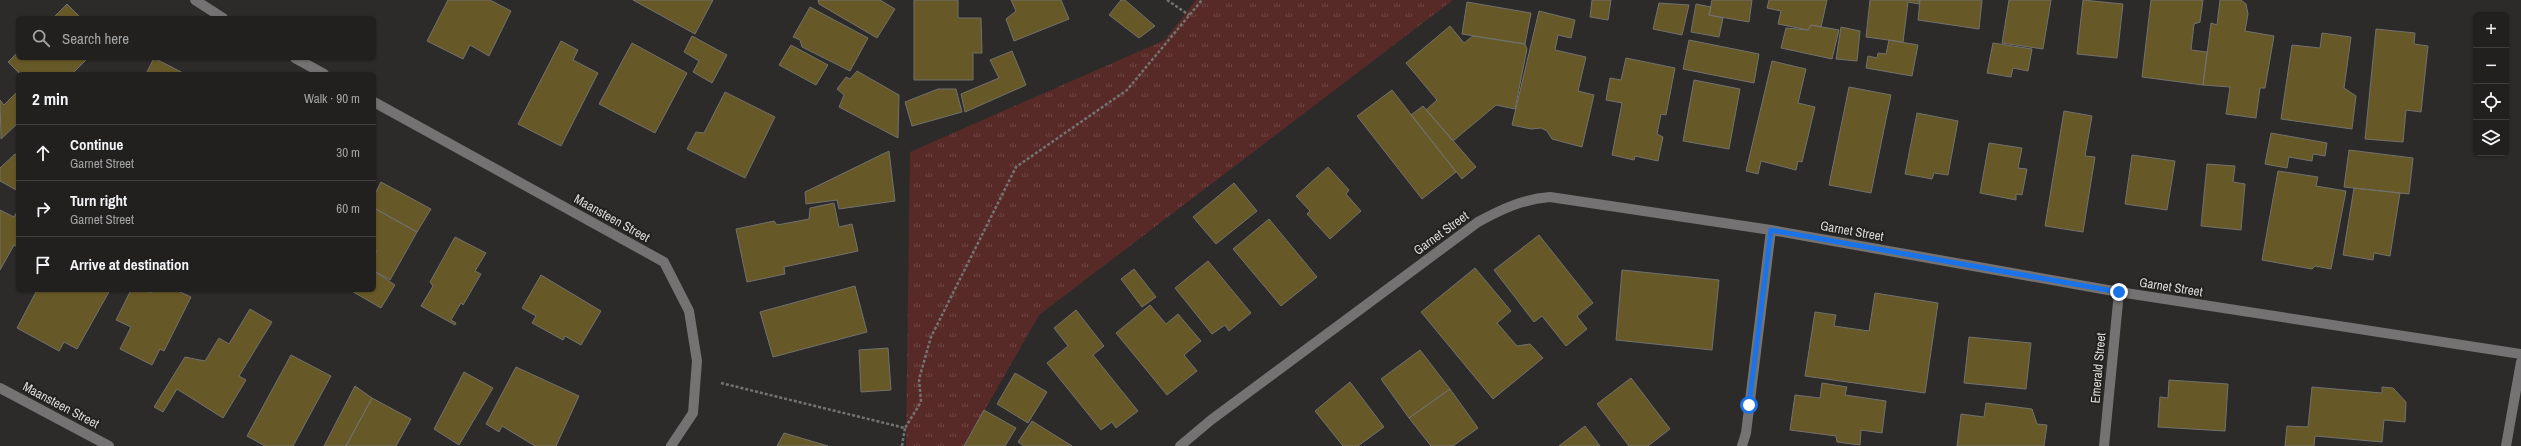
<!DOCTYPE html>
<html lang="en">
<head>
<meta charset="utf-8">
<style>
  body { margin:0; font-family:"Archivo Narrow",sans-serif; background:#2a2828; color:#f1f3f6 }
  .controls { position:absolute; right:12px; top:12px; display:grid; overflow:hidden; border-radius:6px; box-shadow:0 1px 3px #0004 }
  .controls button { width:36px; height:36px; display:grid; place-items:center; padding:0; border:0; border-bottom:1px solid #3f3e3d; background:#22201f; color:#f1f3f6; font:20px sans-serif }
  .stop { position:absolute; width:12px; height:12px; margin:-9px; border:3px solid #1a73e8; border-radius:50%; background:#fff }
  .stop.end { background:#1a73e8; border-color:#fff; box-shadow:0 1px 4px #0008 }
  .list { margin:0; padding:0; list-style:none }
  h2 { display:flex; justify-content:space-between; align-items:center; height:52px; margin:0; padding:0 16px; font-size:17px }
  h2 small { font-size:13px; font-weight:400; color:#a2a3a4 }
  .list li { display:grid; grid-template-columns:26px 1fr auto; gap:12px; align-items:center; box-sizing:border-box; height:56px; padding:0 16px; border-top:1px solid #3f3e3d }
  .list b { display:block; font-size:15px; white-space:nowrap }
  .list p { margin:0; font-size:13px; white-space:nowrap; color:#a2a3a4 }
  .list em { font-size:13px; font-style:normal; color:#a2a3a4 }
  .icon { flex:none; width:22px; height:22px; fill:none; stroke:currentColor; stroke-width:2; stroke-linecap:round; stroke-linejoin:round }
  .map { position:relative; flex:none; width:2521px; height:446px; overflow:hidden }
  .search { position:absolute; background:#22201f; box-shadow:0 1px 3px #0004; left:16px; top:16px; width:360px; height:44px; display:flex; align-items:center; gap:10px; box-sizing:border-box; padding:0 14px; border-radius:6px; color:#a2a3a4; font-size:15px }
  .panel { position:absolute; background:#22201f; box-shadow:0 1px 3px #0004; left:16px; top:72px; width:360px; height:220px; border-radius:6px }
  .map>svg:first-child { display:block }
  .grass { fill:url(#grass-tufts) }
  .building { fill:#675927; stroke:#71716e }
  .lines { fill:none; stroke-linecap:round; stroke-linejoin:round }
  .path { stroke:#747371; stroke-width:2.5; stroke-dasharray:3 2; stroke-linecap:butt }
  .minor { stroke:#747272; stroke-width:10 }
  .route { stroke:#1a73e8; stroke-width:5 }
  .labels { text-anchor:middle; dominant-baseline:central; stroke-width:4; stroke-linejoin:round; paint-order:stroke }
  .street-label { font-size:13px; fill:#dad9d7; stroke:#23211f }
</style>
</head>
<body>
<div class="map">
<svg width="2521" height="446" viewBox="0 0 2521 446">
  <defs>
    <pattern id="grass-tufts" width="24" height="20" patternUnits="userSpaceOnUse"><rect width="24" height="20" fill="#572a27"/><path d="M3 7l-1-3M5 7V3M7 7l1-3M15 17l-1-3M17 17v-4M19 17l1-3" fill="none" stroke="#6f4846"/></pattern>
  </defs>
  <rect width="100%" height="100%" fill="#2d2b29"/>
  <!-- grass -->
  <path class="grass" d="M1196 0H1453L1039 315 964 446H906L910 152 1165 40Z"/>
  <!-- building -->
  <path class="building" d="M448 0H490L511 11 489 56 470 45 463 59 427 41Z
    M633 0H713L695 34Z
    M818 0H880L895 9 877 38 819 4Z
    M914 0H958V18H981L982 53H973V80H914Z
    M1011 0H1061L1069 19 1014 41 1006 19 1016 11Z
    M1121 0H1125L1155 26 1139 38 1109 15Z
    M1592 0H1611L1608 20 1590 17Z
    M1712 0H1752L1749 22 1709 15Z
    M1769 0H1827L1821 27 1811 25 1808 30 1778 24 1781 11 1767 8Z
    M1870 0H1920L1919 4 1908 2 1903 42 1866 37Z
    M1920 0H1982L1979 29 1918 20Z
    M2009 0H2051L2043 49 2002 43Z
    M2083 0 2123 4 2117 58 2077 54Z
    M2151 0H2203L2200 22 2194 24 2191 50 2207 52 2203 85 2142 77Z
    M2220 0H2241L2246 4 2248 14 2245 31 2274 36 2265 88H2260L2256 118 2226 114 2230 87 2203 85 2211 23 2217 25Z
    M1467 2 1531 13 1525 44 1462 34Z
    M1659 3 1689 5 1682 35 1653 29Z
    M67 4 81 18H53Z
    M1696 4 1711 7 1709 15 1723 18 1719 37 1691 32Z
    M810 7 868 38 850 71 802 47 800 40 793 37Z
    M1539 11 1575 20 1571 38 1558 35 1555 50 1586 57 1578 91 1594 95 1582 147 1552 139 1547 131 1541 128 1531 129 1512 125Z
    M1811 25 1839 30 1832 59 1781 48 1786 28 1808 30Z
    M1450 26 1464 43 1473 36 1525 44 1527 49 1515 109 1496 105 1453 141 1426 110 1437 100 1406 63Z
    M1841 27 1860 31 1857 61 1836 59Z
    M2376 29 2415 33 2414 44 2428 46 2421 112 2406 110 2403 142 2365 139Z
    M2322 33 2351 37 2344 88 2356 96 2352 129 2281 119 2292 45 2320 48Z
    M692 36 727 55 712 83 693 72 699 61 684 52Z
    M1689 40 1759 54 1754 83 1683 69Z
    M1889 40 1918 45 1912 76 1866 68 1868 56 1877 58 1878 53 1886 54Z
    M561 41 578 50 573 60 598 73 561 146 518 124Z
    M632 43 687 73 655 133 599 104Z
    M1993 43 2032 49 2028 71 2013 68 2011 77 1987 73Z
    M791 45 828 65 816 85 779 65Z
    M1012 51 1026 85 965 112 961 94 999 78 990 60Z
    M18 52V58H88L72 74H20L8 62Z
    M154 58 185 74H146Z
    M1626 58 1675 68 1666 115 1661 114 1657 134 1663 137 1658 161 1635 156 1634 160 1612 155 1622 103 1606 100 1610 78 1621 80Z
    M1772 61 1806 69 1798 103 1815 107 1802 162 1798 161 1796 170 1761 161 1758 174 1746 171Z
    M857 71 899 95 898 138 839 107 844 95 837 89 846 77 850 79Z
    M1694 80 1740 89 1729 149 1683 141Z
    M1849 87 1891 95 1871 193 1829 185Z
    M938 89H956L962 112 912 126 905 102Z
    M1392 90 1456 172 1422 199 1357 116Z
    M17 92 18 123 1 139 0 100 4 105Z
    M725 92 775 117 745 178 687 149 696 132 704 133Z
    M1423 106 1476 167 1462 179 1411 115Z
    M2064 111 2092 116 2085 156 2095 157 2083 232 2045 226Z
    M1917 113 1958 121 1948 175 1934 173 1932 179 1905 174Z
    M2271 133 2327 143 2325 156 2313 154 2312 161 2289 157 2287 168 2265 164Z
    M1989 143 2022 148 2018 168 2027 169 2022 195 2016 194V200L1980 193Z
    M2349 150 2413 158 2409 194 2344 187Z
    M889 151 895 201 839 209 837 200 806 204 805 192Z
    M15 154 18 156V191L0 181V168Z
    M2132 155 2175 161 2167 210 2125 204Z
    M2207 164 2235 166 2233 182 2245 184 2241 230 2201 226Z
    M1328 167 1349 190 1346 194 1361 211 1330 239 1307 214 1310 211 1296 196Z
    M2278 171 2318 177 2316 186 2346 191 2331 269 2315 266 2312 269 2262 260Z
    M381 182 431 209 417 232 374 208V196Z
    M1234 183 1257 211 1216 244 1193 217Z
    M2354 188 2400 193 2390 256 2374 253 2373 260 2343 255Z
    M834 203 839 227 852 224 858 251 784 267 785 274 747 282 736 229 774 221 777 225 809 219 810 208Z
    M374 208 417 232 390 280 374 271V256L377 251 374 250Z
    M0 210 14 217 18 210V247L14 245 0 270Z
    M1269 219 1317 277 1281 306 1233 249Z
    M1539 235 1593 303 1577 316 1587 329 1566 346 1542 316 1534 322 1494 270Z
    M455 237 486 253 475 271 481 274 463 305 461 303 451 320 456 323 455 325 421 306 433 286 430 282Z
    M1208 261 1251 313 1229 331 1225 325 1212 334 1175 288Z
    M1475 268 1511 311 1497 323 1517 346 1530 344 1543 358 1493 399 1421 312Z
    M1134 269 1156 297 1142 307 1121 279Z
    M1622 270 1719 280 1712 350 1616 340Z
    M374 271 395 285 381 308 350 290H374Z
    M541 275 601 311 581 345 565 336 563 340 532 323 536 316 522 308Z
    M855 286 867 332 773 357 760 312Z
    M37 290H110L77 349 64 342 59 351 17 328Z
    M131 290H144L151 293 152 290H176L191 297 164 351 160 349 152 365 120 349 131 327 116 320Z
    M1875 293 1938 303 1925 393 1805 376 1815 312 1836 315 1834 326 1869 331Z
    M1150 305 1166 324 1178 314 1201 341 1184 355 1197 371 1167 395 1116 333Z
    M250 309 272 322 239 376 246 380 223 418 177 389 163 412 154 407 185 357 205 361 219 338 229 344Z
    M1076 310 1104 346 1093 355 1138 411 1116 428 1112 422 1101 430 1047 363 1068 346 1054 328Z
    M1969 337 2031 343 2026 389 1964 383Z
    M888 348 891 390 861 392 859 350Z
    M1420 350 1450 389 1409 418 1381 379Z
    M291 355 331 376 293 446H265L247 436Z
    M516 367 579 396 556 446H535L502 426 499 432 486 424Z
    M464 372 493 388 459 445 434 429Z
    M1015 373 1047 392 1028 423 997 404Z
    M1631 378 1670 429 1648 446H1629L1597 404Z
    M2169 380 2228 384 2225 431 2158 427 2160 397 2168 398Z
    M1350 382 1384 427 1358 446H1343L1315 411Z
    M1822 383 1847 387 1845 395 1886 401 1882 433 1861 430 1860 445 1837 442 1836 436 1790 430 1795 395 1820 398Z
    M355 386 372 398 346 446H324Z
    M2312 387 2382 393V387L2393 388 2406 402 2405 422 2384 420 2382 442 2315 436 2314 446H2285L2287 426 2308 427Z
    M1450 389 1478 428 1453 446H1431L1409 418Z
    M372 398 411 419 396 446H346Z
    M1986 403 2032 409 2037 424 2047 425 2044 446H1957L1961 414 1984 417Z
    M984 410 1016 428 1005 446H964Z
    M1032 421 1072 446H1024L1018 442Z
    M1585 426 1600 446H1559Z
    M784 433 828 446H777Z"/>
  <g class="lines">
    <!-- path -->
    <path class="path" d="M1167 0 1189 15
      M721 383 905 428 921 402 919 379 931 337 1016 167 1127 90 1202 0
      M902 446 905 428"/>
    <!-- minor -->
    <path class="minor" d="M195 0 223 18
      M295 58 324 74
      M374 102 664 262 689 311 697 361 693 413 671 446
      M0 388 109 446
      M1180 446 1211 420 1478 222C1502 209 1523 199 1550 197L1771 230 2119 292 2521 354
      M1742 446 1746 433 1771 230
      M2104 446 2119 292
      M2506 446 2521 362"/>
  </g>
  <g class="lines">
    <!-- route -->
    <path class="route" d="M1749 405 1771 230 2119 292"/>
  </g>
  <g class="labels">
    <!-- street labels -->
    <g class="street-label">
      <text transform="translate(612 218) rotate(29)">Maansteen Street</text>
      <text transform="translate(1852 231) rotate(10)">Garnet Street</text>
      <text transform="translate(1441 233) rotate(-36)">Garnet Street</text>
      <text transform="translate(2171 287) rotate(9)">Garnet Street</text>
      <text transform="translate(2098 368) rotate(-85)">Emerald Street</text>
      <text transform="translate(61 405) rotate(28)">Maansteen Street</text>
    </g>
  </g>
</svg>
<div class="controls">
<button>+</button>
<button>−</button>
<button><svg class="icon" aria-label="locate" viewBox="0 0 24 24"><circle cx="12" cy="12" r="6"/><path d="M12 2v4M12 18v4M2 12h4M18 12h4"/></svg></button>
<button><svg class="icon" aria-label="layers" viewBox="0 0 24 24"><path d="M12 4l9 5-9 5-9-5zM3 14l9 5 9-5"/></svg></button>
</div>
<div class="stop" style="left:1749px;top:405px"></div>
<div class="stop end" style="left:2119px;top:292px"></div>
<div class="search"><svg class="icon" aria-label="search" viewBox="0 0 24 24"><circle cx="10" cy="10" r="6"/><path d="M15 15l6 6"/></svg>Search here</div>
<section class="panel">
<h2>2 min<small>Walk · 90 m</small></h2>
<ul class="list">
<li><svg class="icon" aria-label="ahead" viewBox="0 0 24 24"><path d="M12 20V5M6 11l6-6 6 6"/></svg><div><b>Continue</b><p>Garnet Street</p></div><em>30 m</em></li>
<li><svg class="icon" aria-label="right" viewBox="0 0 24 24"><path d="M7 20v-9h11M14 6l5 5-5 5"/></svg><div><b>Turn right</b><p>Garnet Street</p></div><em>60 m</em></li>
<li><svg class="icon" aria-label="arrive" viewBox="0 0 24 24"><path d="M6 21V4h12l-3 4 3 4H6"/></svg><div><b>Arrive at destination</b></div></li>
</ul>
</section>
</div>
</body>
</html>
